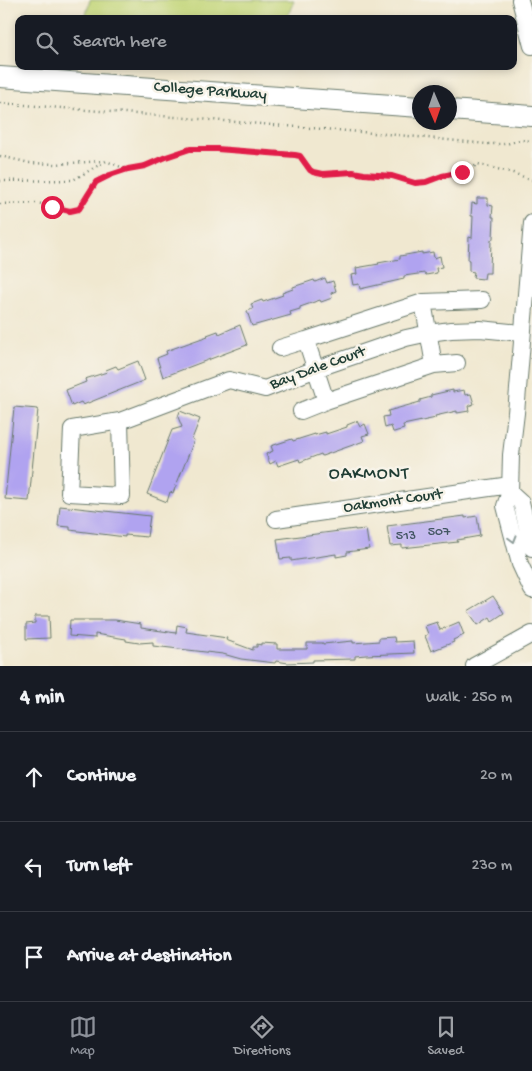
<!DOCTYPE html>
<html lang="en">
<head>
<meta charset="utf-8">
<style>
  body { margin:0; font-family:"Gochi Hand",sans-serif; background:#242831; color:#f1f3f6 }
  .compass { position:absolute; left:412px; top:85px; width:45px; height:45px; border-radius:50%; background:#171b24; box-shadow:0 2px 8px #0003; rotate:178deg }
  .stop { position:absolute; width:15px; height:15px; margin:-11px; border:4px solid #e11d48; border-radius:50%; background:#fff }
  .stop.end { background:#e11d48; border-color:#fff; box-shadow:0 1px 5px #0008 }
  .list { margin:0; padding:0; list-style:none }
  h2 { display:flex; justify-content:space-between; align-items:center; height:65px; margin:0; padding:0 20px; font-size:21px }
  h2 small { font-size:16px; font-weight:400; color:#9ea1a6 }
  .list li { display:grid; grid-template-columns:32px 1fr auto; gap:15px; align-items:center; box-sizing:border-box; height:90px; padding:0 20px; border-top:1px solid #363941 }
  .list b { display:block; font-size:19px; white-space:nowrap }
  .list em { font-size:16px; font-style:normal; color:#9ea1a6 }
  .icon { flex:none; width:28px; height:28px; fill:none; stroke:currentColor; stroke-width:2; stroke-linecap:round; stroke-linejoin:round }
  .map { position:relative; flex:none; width:532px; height:666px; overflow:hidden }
  .search { position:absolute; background:#171b24; box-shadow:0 2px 8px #0003; left:15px; right:15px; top:15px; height:55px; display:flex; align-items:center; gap:12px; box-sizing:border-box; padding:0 18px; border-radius:10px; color:#9ea1a6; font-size:19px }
  .sheet { height:335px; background:#171b24 }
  nav { display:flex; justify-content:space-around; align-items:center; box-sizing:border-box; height:70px; border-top:1px solid #363941; background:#171b24; font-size:14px; color:#9ea1a6 }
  nav a { display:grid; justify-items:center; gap:2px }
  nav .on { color:#8c9099 }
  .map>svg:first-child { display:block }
  .green { fill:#c2d578; stroke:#708956 }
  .building { fill:#b0a3f0 }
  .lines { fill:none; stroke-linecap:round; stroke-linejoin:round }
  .minor-casing { stroke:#68796b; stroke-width:18 }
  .major-casing { stroke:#68796b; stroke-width:22 }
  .path { stroke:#68796b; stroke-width:2.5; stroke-dasharray:1 4; stroke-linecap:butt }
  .minor { stroke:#fff; stroke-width:16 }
  .major { stroke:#fff; stroke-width:20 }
  .oneway { stroke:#8f9e9a }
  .route { stroke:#e11d48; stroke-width:6 }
  .labels { text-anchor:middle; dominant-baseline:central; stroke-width:5; stroke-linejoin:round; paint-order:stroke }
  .number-label { font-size:14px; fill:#435663 }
  .street-label { font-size:16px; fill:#1f3d34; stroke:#f7f3e8 }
  .neighbourhood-label { font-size:18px; letter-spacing:1px; fill:#1f3d34; stroke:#f7f3e8 }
</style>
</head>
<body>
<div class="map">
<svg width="532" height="666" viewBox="0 0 532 666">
  <rect width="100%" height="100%" fill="#f7f3e8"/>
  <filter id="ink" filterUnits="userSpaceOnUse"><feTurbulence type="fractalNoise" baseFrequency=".02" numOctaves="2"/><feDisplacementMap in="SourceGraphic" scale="10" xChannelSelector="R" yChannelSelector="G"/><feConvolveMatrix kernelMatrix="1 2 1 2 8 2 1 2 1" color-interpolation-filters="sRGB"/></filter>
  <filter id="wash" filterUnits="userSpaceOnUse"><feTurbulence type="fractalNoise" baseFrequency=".0096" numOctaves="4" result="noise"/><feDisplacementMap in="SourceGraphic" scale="20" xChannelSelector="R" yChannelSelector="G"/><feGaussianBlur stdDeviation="1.12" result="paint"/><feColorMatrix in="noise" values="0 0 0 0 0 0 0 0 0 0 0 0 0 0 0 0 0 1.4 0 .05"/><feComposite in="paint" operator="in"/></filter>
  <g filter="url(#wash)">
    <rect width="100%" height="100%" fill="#f0e8d0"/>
    <!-- green -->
    <path class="green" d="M90 0H294L287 19H85Z"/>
    <g id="blocks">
      <!-- building -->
      <path class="building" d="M477 198H488V205L493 206 492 217H494L493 238 492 240H491L490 271V273H485L484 279 473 278 474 272 469 271V260H468L469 237 472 238 473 216H471L472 203 477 204Z
        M422 252V254L433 252 434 258 440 256 442 267 436 268 437 273 426 275 425 273 404 276V279L360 289 359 284 353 285 351 275 357 274 356 268 379 264 378 263 400 259V256Z
        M325 278 327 283 333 281 336 291 331 293 332 298 321 302 320 300 300 307V309L290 312 291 315 252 326 247 311 253 309 251 304 262 300 263 302 283 295 282 293 293 289V287L314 280 315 282Z
        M240 325 247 345 163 377 157 358 167 354 166 351 208 336 207 335 218 331 219 334Z
        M138 361 145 380 83 405 81 402 72 406 66 390 86 382 85 379 107 372 106 370 116 366 118 369Z
        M453 390V392L464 390 465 395 471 394 474 404 468 406 469 411 457 413V411L435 416 436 418 403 425 404 429 394 432H393L391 426 385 428 383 417 389 416 388 411 420 402V400L431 397V395Z
        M14 407 38 409 29 501 5 499Z
        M180 411 200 419 192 439 194 440 190 451 173 493 170 492 167 502 147 494 172 430 182 427 178 417Z
        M357 421 360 427 365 424 369 434 362 436 364 441 322 456 321 454 300 462 299 459 278 466 276 461 270 464 266 454 273 451 271 446 292 439 293 441 315 434V435L326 432V434L347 427V425Z
        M60 506 150 516 147 537 125 535V537L70 530V527L58 526Z
        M465 516V518L477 516 480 536 457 540 458 542 402 548V545L390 546 387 526Z
        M355 529V530L366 529 369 549 347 552V555L336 557V554L291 561V558L280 559 277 539Z
        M493 596 504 613 492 621 490 617 478 625 468 611Z
        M35 616H49L50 638 26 639V624L35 623Z
        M70 620H115L141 624V628L176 633 177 625 187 627 186 632 227 638 226 640 253 650V647H257V644L261 645V643L277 644V649H307V643H323V644L353 641V643L379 641V638L394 637 395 642 413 641 414 653 366 655 355 656V659L313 660V662L288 663 276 661 275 663 241 659 223 654 153 646V642L139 643 126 641V639L95 634V638L69 636Z
        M437 622 440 630 459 622 464 635 453 640 454 642 431 651 425 636 428 634 425 626Z"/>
    </g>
  </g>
  <g filter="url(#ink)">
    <use href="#blocks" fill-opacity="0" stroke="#68796b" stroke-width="1"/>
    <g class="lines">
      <defs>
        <path id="minor" d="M520 0 532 46
          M532 223 516 413 511 455 510 492 505 506 520 564 532 590
          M423 302 434 365 326 401 306 340 423 302 482 300
          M280 348 306 340
          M434 365 457 363
          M301 411 326 401
          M120 421 122 496 69 493 72 429 120 421 229 380 265 389 316 369 406 338 429 333 451 330 480 329 522 333
          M510 492 521 502 532 548
          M276 519 510 485
          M474 666 532 634"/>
        <path id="major" d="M0 77 420 107
          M450 110 532 116"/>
      </defs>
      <!-- minor casing -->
      <use href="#minor" class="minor-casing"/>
      <!-- major casing -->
      <use href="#major" class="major-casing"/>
      <!-- path -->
      <path class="path" d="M0 103 398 135 487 144H506L521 140 532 141
        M0 156 30 163 56 164 104 161
        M0 181 73 180 106 161 126 169
        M0 204 38 203 70 211 79 209 96 182 111 175 128 169 145 166 166 157 190 149H217L295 155 300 156 309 170 313 172 322 174 353 172 364 175 392 176 415 183H426L442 176 469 170 478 164 513 173 532 180"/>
      <!-- minor -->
      <use href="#minor" class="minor"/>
      <!-- major -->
      <use href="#major" class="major"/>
    </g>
    <!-- one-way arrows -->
    <defs><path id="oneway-chevron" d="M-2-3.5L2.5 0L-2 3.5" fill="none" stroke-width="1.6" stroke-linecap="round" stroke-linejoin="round" transform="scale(1.25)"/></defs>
    <use class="oneway" href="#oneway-chevron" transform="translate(513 539) rotate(74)"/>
  </g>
  <g class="lines" filter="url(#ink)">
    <!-- route -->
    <path class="route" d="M52 207 70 211 79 209 96 182 110 175 128 169 145 166 166 157 190 149H217L295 155 300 156 310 170 313 172 322 174 353 172 364 174 392 176 415 183 426 182 442 176 462 172"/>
  </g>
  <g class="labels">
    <!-- number labels -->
    <g class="number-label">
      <text x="439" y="532">507</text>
      <text x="406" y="536">513</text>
    </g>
    <!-- street labels -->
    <g class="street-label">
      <text transform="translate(210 92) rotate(4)">College Parkway</text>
      <text transform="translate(318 369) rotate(-20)">Bay Dale Court</text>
      <text transform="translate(393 502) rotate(-8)">Oakmont Court</text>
    </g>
    <!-- neighbourhood labels -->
    <g class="neighbourhood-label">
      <text x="369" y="474">OAKMONT</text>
    </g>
  </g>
</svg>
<svg class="compass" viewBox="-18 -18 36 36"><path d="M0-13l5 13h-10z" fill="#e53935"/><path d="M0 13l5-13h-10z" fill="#9ea1a6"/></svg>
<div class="stop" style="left:52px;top:207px"></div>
<div class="stop end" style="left:462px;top:172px"></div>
<div class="search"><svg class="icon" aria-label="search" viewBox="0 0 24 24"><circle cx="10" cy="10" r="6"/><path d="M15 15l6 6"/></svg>Search here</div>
</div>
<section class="sheet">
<h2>4 min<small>Walk · 250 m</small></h2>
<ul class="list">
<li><svg class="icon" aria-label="ahead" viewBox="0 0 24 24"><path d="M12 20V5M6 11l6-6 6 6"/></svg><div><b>Continue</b></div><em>20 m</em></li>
<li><svg class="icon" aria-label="left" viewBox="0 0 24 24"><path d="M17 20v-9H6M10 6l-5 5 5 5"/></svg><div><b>Turn left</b></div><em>230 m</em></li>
<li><svg class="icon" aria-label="arrive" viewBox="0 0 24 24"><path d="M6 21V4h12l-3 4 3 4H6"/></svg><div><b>Arrive at destination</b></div></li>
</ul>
</section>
<nav>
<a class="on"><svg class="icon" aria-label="map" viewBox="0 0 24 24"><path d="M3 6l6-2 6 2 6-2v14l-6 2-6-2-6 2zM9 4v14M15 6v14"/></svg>Map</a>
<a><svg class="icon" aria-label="directions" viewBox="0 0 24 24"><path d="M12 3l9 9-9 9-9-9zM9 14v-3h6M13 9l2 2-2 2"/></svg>Directions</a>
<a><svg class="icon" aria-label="saved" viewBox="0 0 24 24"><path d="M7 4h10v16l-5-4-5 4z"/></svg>Saved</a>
</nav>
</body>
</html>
